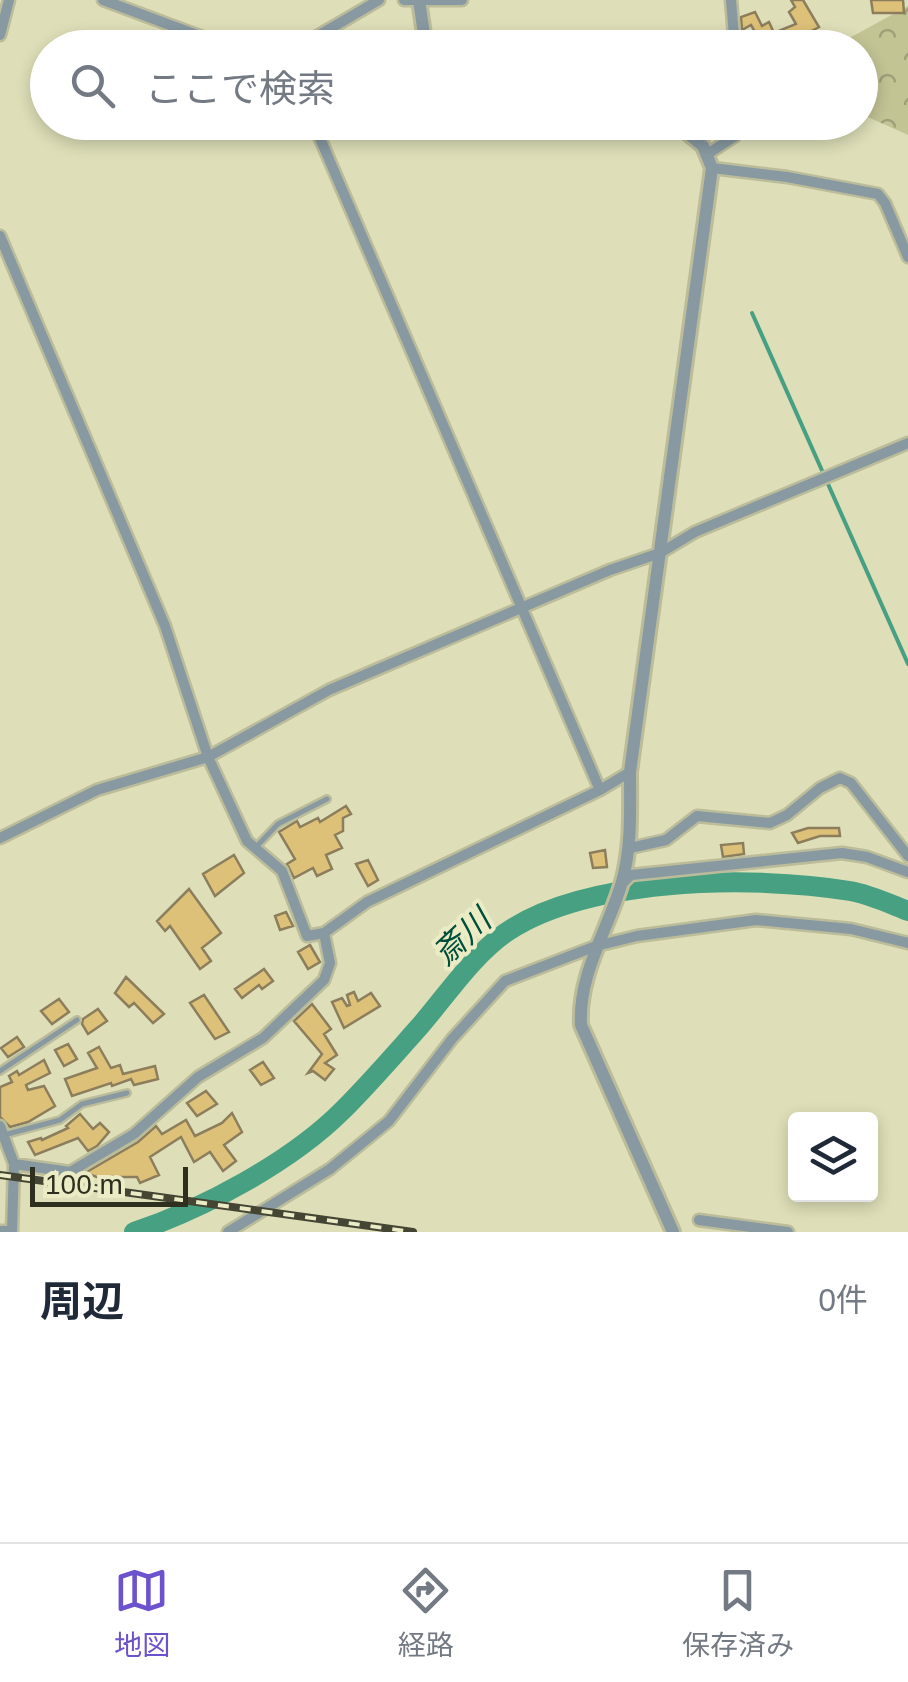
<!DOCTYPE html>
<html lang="ja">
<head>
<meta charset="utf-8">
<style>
  body { margin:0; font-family:Helvetica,"Noto Sans JP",sans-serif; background:#f2f2f3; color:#1f2937 }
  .controls { position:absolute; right:30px; bottom:30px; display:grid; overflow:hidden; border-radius:10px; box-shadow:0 5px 15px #0003 }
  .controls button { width:90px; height:90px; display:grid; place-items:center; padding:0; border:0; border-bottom:2px solid #e0e1e3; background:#fff; color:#1f2937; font:50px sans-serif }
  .scale { position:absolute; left:30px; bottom:25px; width:158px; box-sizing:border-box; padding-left:10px; border:5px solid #2f2f20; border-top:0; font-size:28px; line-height:35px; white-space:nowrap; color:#2f2f20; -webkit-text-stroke:8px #ebecc5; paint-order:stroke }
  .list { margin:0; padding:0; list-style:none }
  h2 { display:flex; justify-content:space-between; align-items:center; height:130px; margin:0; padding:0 40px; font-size:42px }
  h2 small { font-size:32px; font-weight:400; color:#747a83 }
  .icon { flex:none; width:55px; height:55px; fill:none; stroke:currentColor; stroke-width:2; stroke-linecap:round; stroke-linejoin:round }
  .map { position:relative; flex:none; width:908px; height:1232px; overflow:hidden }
  .search { position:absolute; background:#fff; box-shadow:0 5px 15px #0003; left:30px; right:30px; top:30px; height:110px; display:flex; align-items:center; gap:25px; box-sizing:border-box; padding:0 35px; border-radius:55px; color:#747a83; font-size:38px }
  .sheet { height:310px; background:#fff }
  nav { display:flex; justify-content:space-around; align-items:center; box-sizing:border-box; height:140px; border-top:2px solid #e0e1e3; background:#fff; font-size:28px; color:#747a83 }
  nav a { display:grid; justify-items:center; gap:5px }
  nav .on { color:#6c52cc }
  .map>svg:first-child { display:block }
  .forest { fill:url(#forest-crowns) }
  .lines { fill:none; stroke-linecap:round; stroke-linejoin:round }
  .stream { stroke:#47a082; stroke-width:4 }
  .river { stroke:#47a082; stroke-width:20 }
  .building { fill:#dec179; stroke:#8c7e5c; stroke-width:2.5 }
  .service-casing { stroke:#bbbc9a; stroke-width:10 }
  .minor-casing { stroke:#bbbc9a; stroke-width:15 }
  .tertiary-casing { stroke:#bbbc9a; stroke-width:18 }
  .service { stroke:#8899a2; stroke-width:5 }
  .minor { stroke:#8899a2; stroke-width:10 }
  .tertiary { stroke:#8899a2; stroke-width:12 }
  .rail-casing { stroke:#454533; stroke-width:8 }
  .rail { stroke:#ebecc5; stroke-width:4; stroke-dasharray:11; stroke-linecap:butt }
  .labels { text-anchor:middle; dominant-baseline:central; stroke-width:8; stroke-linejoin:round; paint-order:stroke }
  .water-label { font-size:32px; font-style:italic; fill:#004e3a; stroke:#ebecc5 }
</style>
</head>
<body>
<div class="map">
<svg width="908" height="1232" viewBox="0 0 908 1232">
  <defs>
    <pattern id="forest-crowns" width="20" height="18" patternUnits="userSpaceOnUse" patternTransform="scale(2.5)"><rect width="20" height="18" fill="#c3c494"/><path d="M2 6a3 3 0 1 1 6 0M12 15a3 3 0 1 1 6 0" fill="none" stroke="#9fa078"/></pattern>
  </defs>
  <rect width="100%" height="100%" fill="#dedfb8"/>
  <!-- forest -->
  <path class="forest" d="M908 6V135L861 114 860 48H831Z"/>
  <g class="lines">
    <!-- stream -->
    <path class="stream" d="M752 313 908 664"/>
    <!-- river -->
    <path class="river" d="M134 1232C203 1209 291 1162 343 1110 370 1083 395 1054 420 1026 445 997 467 964 496 940 574 876 754 875 850 891 869 894 890 904 908 911"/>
  </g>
  <!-- building -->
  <path class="building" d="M791 0H803L819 27 802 36 800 32 775 48H764L751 25 742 30 741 17 755 12 762 26 769 22 774 33 796 24 789 12 795 7Z
    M871 0H903L904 13H873Z
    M346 806 351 814 343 818V831L335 835 342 848 326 855 332 869 317 876 313 868 294 878 287 864 295 859 279 832 297 821 300 827 318 818 320 822Z
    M808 828H839L840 836H820L798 843 792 833Z
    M743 843 744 854 723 857 721 845Z
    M605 850 607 867 593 868 590 853Z
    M234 855 244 873 215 896 203 874Z
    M368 860 378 880 368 886 356 864Z
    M189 889 221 933 202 948 211 961 200 969 170 926 165 931 157 921Z
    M286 912 293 926 280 930 275 916Z
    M310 945 320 962 308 969 298 952Z
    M264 969 273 981 262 989 259 985 242 998 235 989Z
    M126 977 164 1014 153 1023 134 1003 129 1007 115 993Z
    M354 992 358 1001 371 993 380 1006 344 1028 332 1002 342 998 347 1006 350 1005 347 995Z
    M204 995 229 1032 215 1039 190 1003Z
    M59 999 69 1012 52 1024 41 1011Z
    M312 1004 331 1029 324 1034 337 1055 325 1063 334 1069 325 1080 313 1071 308 1073 322 1054 294 1021Z
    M98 1009 107 1021 88 1034 82 1024 83 1019Z
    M17 1037 24 1047 8 1057 1 1048Z
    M68 1044 77 1059 64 1066 55 1050Z
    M99 1047 111 1068 120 1065 123 1074 155 1066 158 1079 134 1085 131 1079 112 1086 111 1083 72 1096 65 1079 97 1068 88 1053Z
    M44 1060 50 1073 26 1085 28 1090 44 1086 55 1106 28 1122 10 1127 0 1117V1087L12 1082 9 1076 17 1071 19 1075Z
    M263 1062 274 1078 261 1085 250 1070Z
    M206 1091 217 1104 197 1116 187 1103Z
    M232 1113 242 1132 224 1145 236 1161 223 1171 210 1152 194 1162 181 1137 150 1157 159 1175 140 1183 137 1177H97L85 1173 138 1142 156 1126 162 1134 186 1120 195 1136 222 1123Z
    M80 1114 93 1129 100 1123 109 1132 97 1146 88 1151 78 1138 35 1155 28 1142 41 1138 42 1140 68 1128 66 1126Z"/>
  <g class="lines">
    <defs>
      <path id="service" d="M256 847 278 824 327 799
        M0 1071 77 1020
        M4 1135 60 1120 82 1104 127 1093"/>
      <path id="minor" d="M103 0 232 48
        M404 0H462
        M731 0 735 48
        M0 35 9 0
        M297 48 379 0
        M313 122 600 790
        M706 155 735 136 740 122
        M712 168 787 177 878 194 885 203 908 257
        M0 236 165 626 208 757 247 841 282 871 307 936 324 933 367 902 600 790 630 772
        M0 838 97 790 208 757 329 690 610 570 660 553 695 532 908 443
        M630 848 666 840 697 816 770 823 787 815 820 788 840 778 851 783 908 856
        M623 883 631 875 842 853 867 857 908 872
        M0 1126 14 1164 12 1231H0
        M14 1164 70 1172 134 1134 198 1077 263 1038 324 980 330 963 324 933
        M699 1220 788 1232
        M228 1232 330 1169 389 1121 452 1039 505 981 596 946 637 936 756 920 851 929 908 943"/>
      <path id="tertiary" d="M419 0 426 48
        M673 1232 581 1025C578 974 608 930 622 882 632 846 630 809 630 772L712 168 703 146 674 122"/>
    </defs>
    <!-- service casing -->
    <use href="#service" class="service-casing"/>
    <!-- minor casing -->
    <use href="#minor" class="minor-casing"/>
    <!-- tertiary casing -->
    <use href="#tertiary" class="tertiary-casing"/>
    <!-- service -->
    <use href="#service" class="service"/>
    <!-- minor -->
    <use href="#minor" class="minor"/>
    <!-- tertiary -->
    <use href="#tertiary" class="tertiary"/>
    <defs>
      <path id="rail" d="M0 1175 413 1232"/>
    </defs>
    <!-- rail casing -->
    <use href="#rail" class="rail-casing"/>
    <!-- rail -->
    <use href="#rail" class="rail"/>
  </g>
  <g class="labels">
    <!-- water labels -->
    <g class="water-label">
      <text transform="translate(462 937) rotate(-43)">斎川</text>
    </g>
  </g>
</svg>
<div class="controls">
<button><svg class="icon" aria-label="layers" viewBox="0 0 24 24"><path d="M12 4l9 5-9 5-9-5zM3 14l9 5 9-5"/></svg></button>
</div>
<div class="scale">100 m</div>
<div class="search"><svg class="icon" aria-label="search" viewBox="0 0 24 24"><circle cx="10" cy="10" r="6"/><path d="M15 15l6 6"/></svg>ここで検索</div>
</div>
<section class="sheet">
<h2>周辺<small>0件</small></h2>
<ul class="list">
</ul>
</section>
<nav>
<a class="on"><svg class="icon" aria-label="map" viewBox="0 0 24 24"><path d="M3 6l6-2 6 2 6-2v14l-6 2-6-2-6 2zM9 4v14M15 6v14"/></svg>地図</a>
<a><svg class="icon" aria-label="directions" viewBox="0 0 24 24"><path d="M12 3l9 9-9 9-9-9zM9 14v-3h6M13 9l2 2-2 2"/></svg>経路</a>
<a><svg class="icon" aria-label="saved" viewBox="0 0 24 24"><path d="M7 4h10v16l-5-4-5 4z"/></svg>保存済み</a>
</nav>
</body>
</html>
